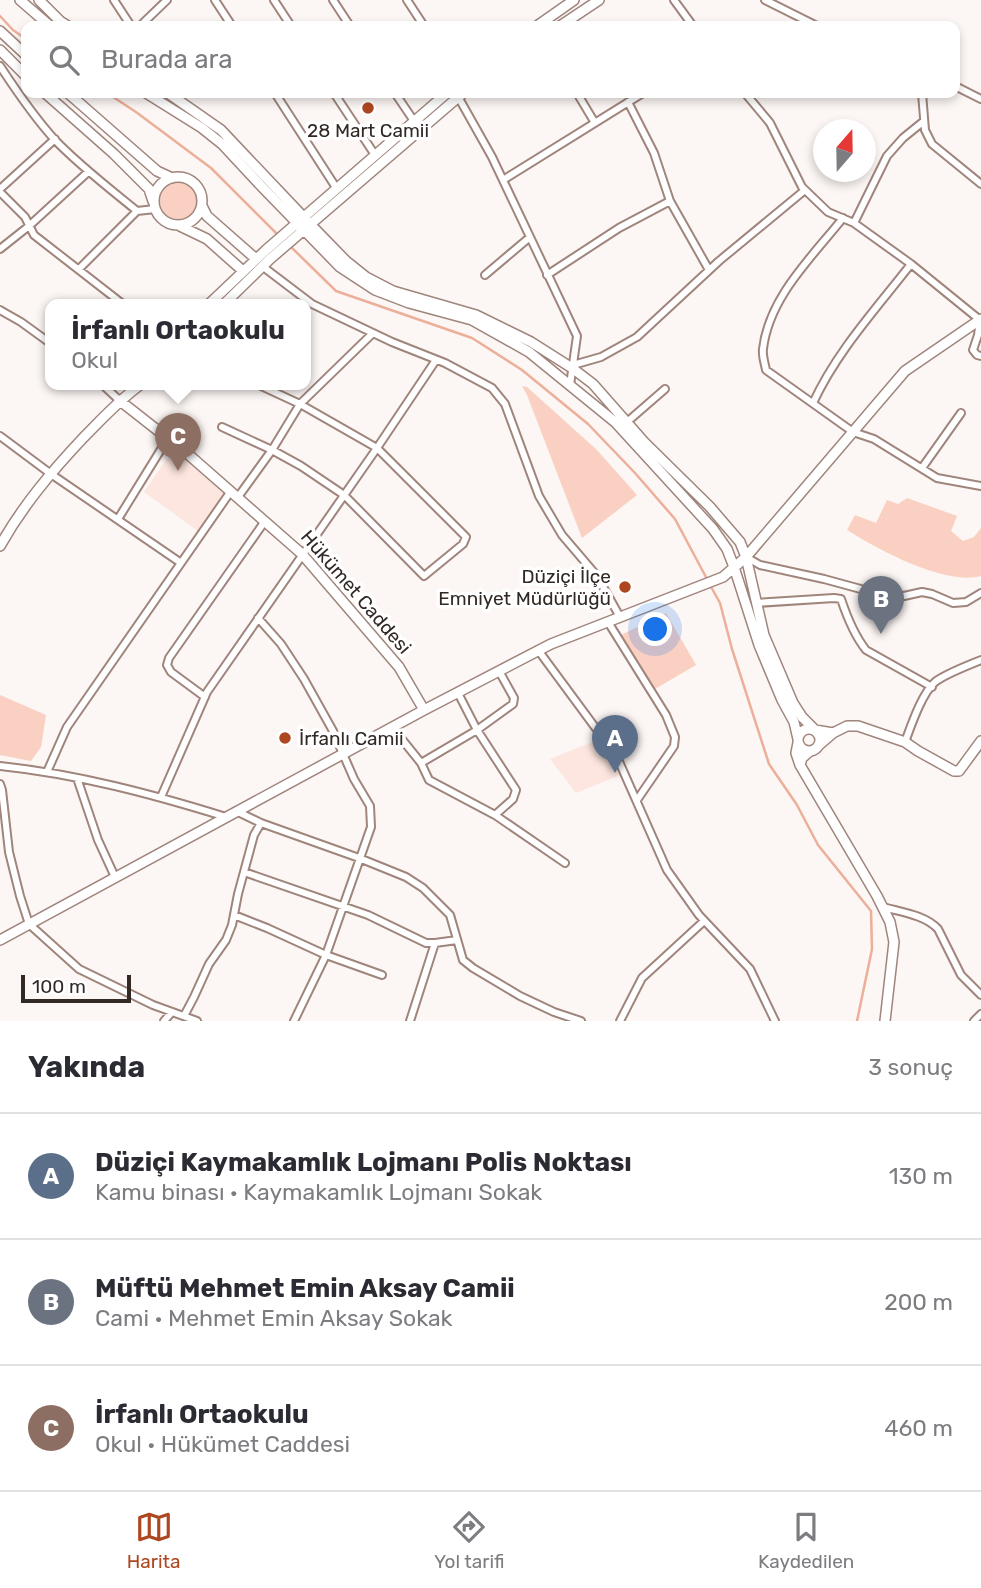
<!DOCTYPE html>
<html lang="tr">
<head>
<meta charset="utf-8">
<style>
  body { margin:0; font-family:Rubik,sans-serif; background:#f2f2f3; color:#2b2b33 }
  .compass { position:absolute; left:813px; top:119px; width:63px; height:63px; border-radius:50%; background:#fff; box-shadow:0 4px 10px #0003; rotate:20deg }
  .scale { position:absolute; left:21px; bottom:18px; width:110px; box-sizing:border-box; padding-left:7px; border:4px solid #322824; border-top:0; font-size:19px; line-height:24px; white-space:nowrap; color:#322824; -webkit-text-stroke:5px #fff; paint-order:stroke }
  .you { position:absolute; left:656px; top:630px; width:24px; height:24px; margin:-18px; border:5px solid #fff; border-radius:50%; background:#1a73e8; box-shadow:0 0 0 10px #1a73e833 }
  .badge { display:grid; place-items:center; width:46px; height:46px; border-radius:50%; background:#ae4720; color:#fff; font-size:23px; font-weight:700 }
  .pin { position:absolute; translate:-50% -58px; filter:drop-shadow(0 2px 4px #0008) }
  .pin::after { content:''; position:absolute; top:37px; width:24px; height:21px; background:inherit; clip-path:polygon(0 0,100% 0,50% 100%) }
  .popup { position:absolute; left:45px; top:299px; width:266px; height:91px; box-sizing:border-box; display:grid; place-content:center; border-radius:14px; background:#fff; filter:drop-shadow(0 2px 5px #0005); font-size:23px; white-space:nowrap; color:#7c7c81 }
  .popup b { font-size:26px; color:#2b2b33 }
  .popup::after { content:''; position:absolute; left:50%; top:100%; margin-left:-14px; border:14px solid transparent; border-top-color:#fff }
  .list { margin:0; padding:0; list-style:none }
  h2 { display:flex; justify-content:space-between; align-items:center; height:91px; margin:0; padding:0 28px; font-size:30px }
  h2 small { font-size:23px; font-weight:400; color:#7c7c81 }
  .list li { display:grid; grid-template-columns:46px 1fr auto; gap:21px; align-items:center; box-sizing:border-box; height:126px; padding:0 28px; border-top:2px solid #e1e1e2 }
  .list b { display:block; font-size:26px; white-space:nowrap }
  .list p { margin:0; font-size:23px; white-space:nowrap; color:#7c7c81 }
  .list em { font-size:23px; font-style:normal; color:#7c7c81 }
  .icon { flex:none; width:38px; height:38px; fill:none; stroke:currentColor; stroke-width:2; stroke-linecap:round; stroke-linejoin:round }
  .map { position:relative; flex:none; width:981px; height:1021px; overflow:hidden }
  .search { position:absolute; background:#fff; box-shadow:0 4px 10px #0003; left:21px; right:21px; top:21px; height:77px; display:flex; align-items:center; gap:18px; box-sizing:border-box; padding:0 24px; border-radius:14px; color:#7c7c81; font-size:26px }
  .sheet { height:469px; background:#fff }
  nav { display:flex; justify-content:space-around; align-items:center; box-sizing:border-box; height:98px; border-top:2px solid #e1e1e2; background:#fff; font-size:19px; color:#7c7c81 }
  nav a { display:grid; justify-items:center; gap:4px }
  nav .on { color:#ae4720 }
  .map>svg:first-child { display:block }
  .built { fill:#fde6df }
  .green { fill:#f9d0c1 }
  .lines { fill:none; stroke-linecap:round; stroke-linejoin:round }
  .stream { stroke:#ecaf9a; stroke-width:2.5 }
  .street-casing { stroke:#9f857c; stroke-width:10 }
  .secondary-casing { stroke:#9f857c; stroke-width:12 }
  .street { stroke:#fff; stroke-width:6 }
  .secondary { stroke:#fff; stroke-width:9 }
  .poi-dot { fill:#ae4720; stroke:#fff; stroke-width:2.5 }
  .labels { text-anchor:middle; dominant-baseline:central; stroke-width:7; stroke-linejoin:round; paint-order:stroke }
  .poi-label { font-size:19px; fill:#322824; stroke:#fff }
  .street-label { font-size:19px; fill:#322824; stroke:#fff }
</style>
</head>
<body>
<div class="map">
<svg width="981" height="1021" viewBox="0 0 981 1021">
  <rect width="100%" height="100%" fill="#fcf6f4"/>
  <!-- built -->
  <path class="built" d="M173 450 226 493 198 531 144 492Z
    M600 739 620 775 576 793 550 759Z"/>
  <!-- green -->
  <path class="green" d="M160 201a19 19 0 1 1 38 0a19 19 0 1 1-38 0Z
    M522 386 527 387 597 450 637 495 582 538 527 395Z
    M907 498 957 516 951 531 963 541 974 537 981 528V576C945 586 877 549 847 530L855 515 876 523 887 500 898 504Z
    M666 613 696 665 655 689 619 636Z
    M0 695 46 715 41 747 31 761 0 755Z"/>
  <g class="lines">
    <!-- stream -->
    <path class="stream" d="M0 16 13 30 26 39
      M107 93 136 112 211 168 280 237
      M290 246 336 291 472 338 522 370 588 424 635 473 675 519 707 579
      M710 585 720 603 732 649 769 764 797 805 818 845 871 911 872 949 857 1021"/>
    <defs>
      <path id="street" d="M114 0 131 26
        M215 0 232 26
        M274 0 291 26
        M333 0 350 26
        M407 0 424 26
        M674 0 693 26
        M765 0 817 26
        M140 26 167 0
        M0 66C17 92 34 117 55 140 80 166 109 188 137 211
        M955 86 981 99
        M275 93 337 189
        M334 93 375 155
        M395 93 414 121
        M456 93 492 157 577 336 570 385
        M577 93 595 123
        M745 93 770 123 802 187 828 212 854 223 911 264 980 320 978 335 973 350 977 355 981 356
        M922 93 925 130 932 144 981 184
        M628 102 654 153 670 201 709 270
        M503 180 643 93
        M0 189 55 139
        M0 192 25 217 34 235 124 305
        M843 218C812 257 769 297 763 349 762 356 765 364 766 370L853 432 874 439 937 478 981 486
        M854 223 887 156 903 138 924 121
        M0 249 29 226 88 172
        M262 266 312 304 392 342 445 363 492 388 505 404 539 496 562 535 597 576 620 617
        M79 269 137 211 155 209
        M485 275 530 237
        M547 275 619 228 670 201
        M0 310 21 322 50 343
        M573 365 601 357 637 337 719 261 805 190
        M103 385 119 400
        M813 403C837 351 876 309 911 264
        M627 422 665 389
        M222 427 272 450 301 466 344 495 424 576 463 544 466 537 377 448 300 404 259 385
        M0 436 51 474 181 563
        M922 468 961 413
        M238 497 272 450 300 404 373 333
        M118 519 168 438
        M746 557 760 565 824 579 879 594 904 596 922 592 932 594 953 603 966 602 981 593
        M756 603 834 598 841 599C847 617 854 635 866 650L932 687
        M258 618 281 644 304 679 333 731 354 779 370 806 371 827 326 955 294 1021
        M608 622 666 715 675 737 674 746 637 800
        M538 650 617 757 667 870 699 915 750 969 775 1021
        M458 693 477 730 516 790 513 799 495 815
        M205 697 171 672 167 665 169 658 265 521
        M392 727 421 763 429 780 495 815 565 863
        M905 742C911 726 922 693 935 682 945 674 969 665 981 660
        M421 763 477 730 513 704 514 698 499 671
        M0 766C77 774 152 794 226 817
        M47 772 67 727 231 491
        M77 778 98 840 115 877
        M0 784 2 790 9 852 20 896 29 924 79 969 153 1005 197 1021
        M161 797 207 692 377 448 436 360
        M236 811 261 823 359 858 406 877 423 888 450 915 463 960 473 968 520 996 554 1012 581 1021
        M244 872 368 915 426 943H435L457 940
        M883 907C901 912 925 915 938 929L961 975 981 995
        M234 915 267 928 326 955 382 975
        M184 1016 194 997 209 964 226 940 232 925 238 894 254 835 261 823
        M164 1021 172 1012
        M410 1021 435 943
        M620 1021 642 978 704 921
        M974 1021 981 1014"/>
      <path id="secondary" d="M20 0 50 26
        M39 0 60 21 68 26
        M537 26 574 0
        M560 26 599 0
        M0 31 26 55
        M0 50 26 76
        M45 93 114 154 149 189 153 201
        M68 93 157 171 172 178
        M146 93 202 128 222 144 264 189 340 267 375 290 409 303 472 320 529 352 615 422 713 529 727 549 734 567 759 645 782 700 794 722 798 739
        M168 93 221 130 310 224 346 261 366 277 393 291 476 315 531 342 572 368 593 384 644 442 710 507 740 542 746 557 764 635 793 703 802 717 815 730 833 733 819 745
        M154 201a24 24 0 1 1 48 0a24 24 0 1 1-48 0Z
        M202 206 207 216 256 259
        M180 226 207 239 243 271
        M208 305 266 250 447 93
        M223 305 270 259 463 93
        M119 400 189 455 302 554 399 667 424 710
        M0 546C23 505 52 471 84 437 103 418 118 401 140 385
        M798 740a11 11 0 1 1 22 0a11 11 0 1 1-22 0Z
        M833 733 847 726H858L905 742 918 751 954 771H959L981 741
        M798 743 796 753 800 765 802 758 810 751
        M800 765 877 896 890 922 894 942 885 1021
        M0 940 424 710 551 644 723 577 746 557 905 371 981 319"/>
    </defs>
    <!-- street casing -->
    <use href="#street" class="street-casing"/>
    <!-- secondary casing -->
    <use href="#secondary" class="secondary-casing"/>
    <!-- street -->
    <use href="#street" class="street"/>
    <!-- secondary -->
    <use href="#secondary" class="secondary"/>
  </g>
  <!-- markers -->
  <g class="poi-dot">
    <circle cx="368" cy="108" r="7"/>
    <circle cx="625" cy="587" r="7"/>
    <circle cx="285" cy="738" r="7"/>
  </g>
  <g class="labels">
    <!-- poi labels -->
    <g class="poi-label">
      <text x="368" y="130">28 Mart Camii</text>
      <text x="611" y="576" text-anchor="end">Düziçi İlçe<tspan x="611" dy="22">Emniyet Müdürlüğü</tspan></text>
      <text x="299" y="738" text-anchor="start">İrfanlı Camii</text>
    </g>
    <!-- street labels -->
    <g class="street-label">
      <text transform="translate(356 592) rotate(49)">Hükümet Caddesi</text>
    </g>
  </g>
</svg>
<svg class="compass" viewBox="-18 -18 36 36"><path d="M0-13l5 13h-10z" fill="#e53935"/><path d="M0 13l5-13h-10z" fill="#7c7c81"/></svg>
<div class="scale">100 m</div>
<div class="you"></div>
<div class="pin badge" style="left:615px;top:773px;background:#5c6f8a">A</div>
<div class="pin badge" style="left:881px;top:634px;background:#6b7280">B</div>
<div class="pin badge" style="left:178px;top:471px;background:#8d6e63">C</div>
<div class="popup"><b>İrfanlı Ortaokulu</b>Okul</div>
<div class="search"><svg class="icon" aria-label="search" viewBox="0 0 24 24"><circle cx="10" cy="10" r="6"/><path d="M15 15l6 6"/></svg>Burada ara</div>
</div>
<section class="sheet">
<h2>Yakında<small>3 sonuç</small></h2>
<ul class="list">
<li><span class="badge" style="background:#5c6f8a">A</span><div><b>Düziçi Kaymakamlık Lojmanı Polis Noktası</b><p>Kamu binası · Kaymakamlık Lojmanı Sokak</p></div><em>130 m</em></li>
<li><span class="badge" style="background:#6b7280">B</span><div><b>Müftü Mehmet Emin Aksay Camii</b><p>Cami · Mehmet Emin Aksay Sokak</p></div><em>200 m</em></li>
<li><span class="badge" style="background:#8d6e63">C</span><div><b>İrfanlı Ortaokulu</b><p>Okul · Hükümet Caddesi</p></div><em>460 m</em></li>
</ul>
</section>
<nav>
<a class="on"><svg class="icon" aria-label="map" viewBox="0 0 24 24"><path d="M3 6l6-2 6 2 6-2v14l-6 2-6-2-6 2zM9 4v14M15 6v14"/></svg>Harita</a>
<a><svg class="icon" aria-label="directions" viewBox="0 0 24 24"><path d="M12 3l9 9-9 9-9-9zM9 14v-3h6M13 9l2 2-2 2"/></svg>Yol tarifi</a>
<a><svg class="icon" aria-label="saved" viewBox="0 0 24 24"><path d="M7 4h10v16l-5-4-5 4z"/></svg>Kaydedilen</a>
</nav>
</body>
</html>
